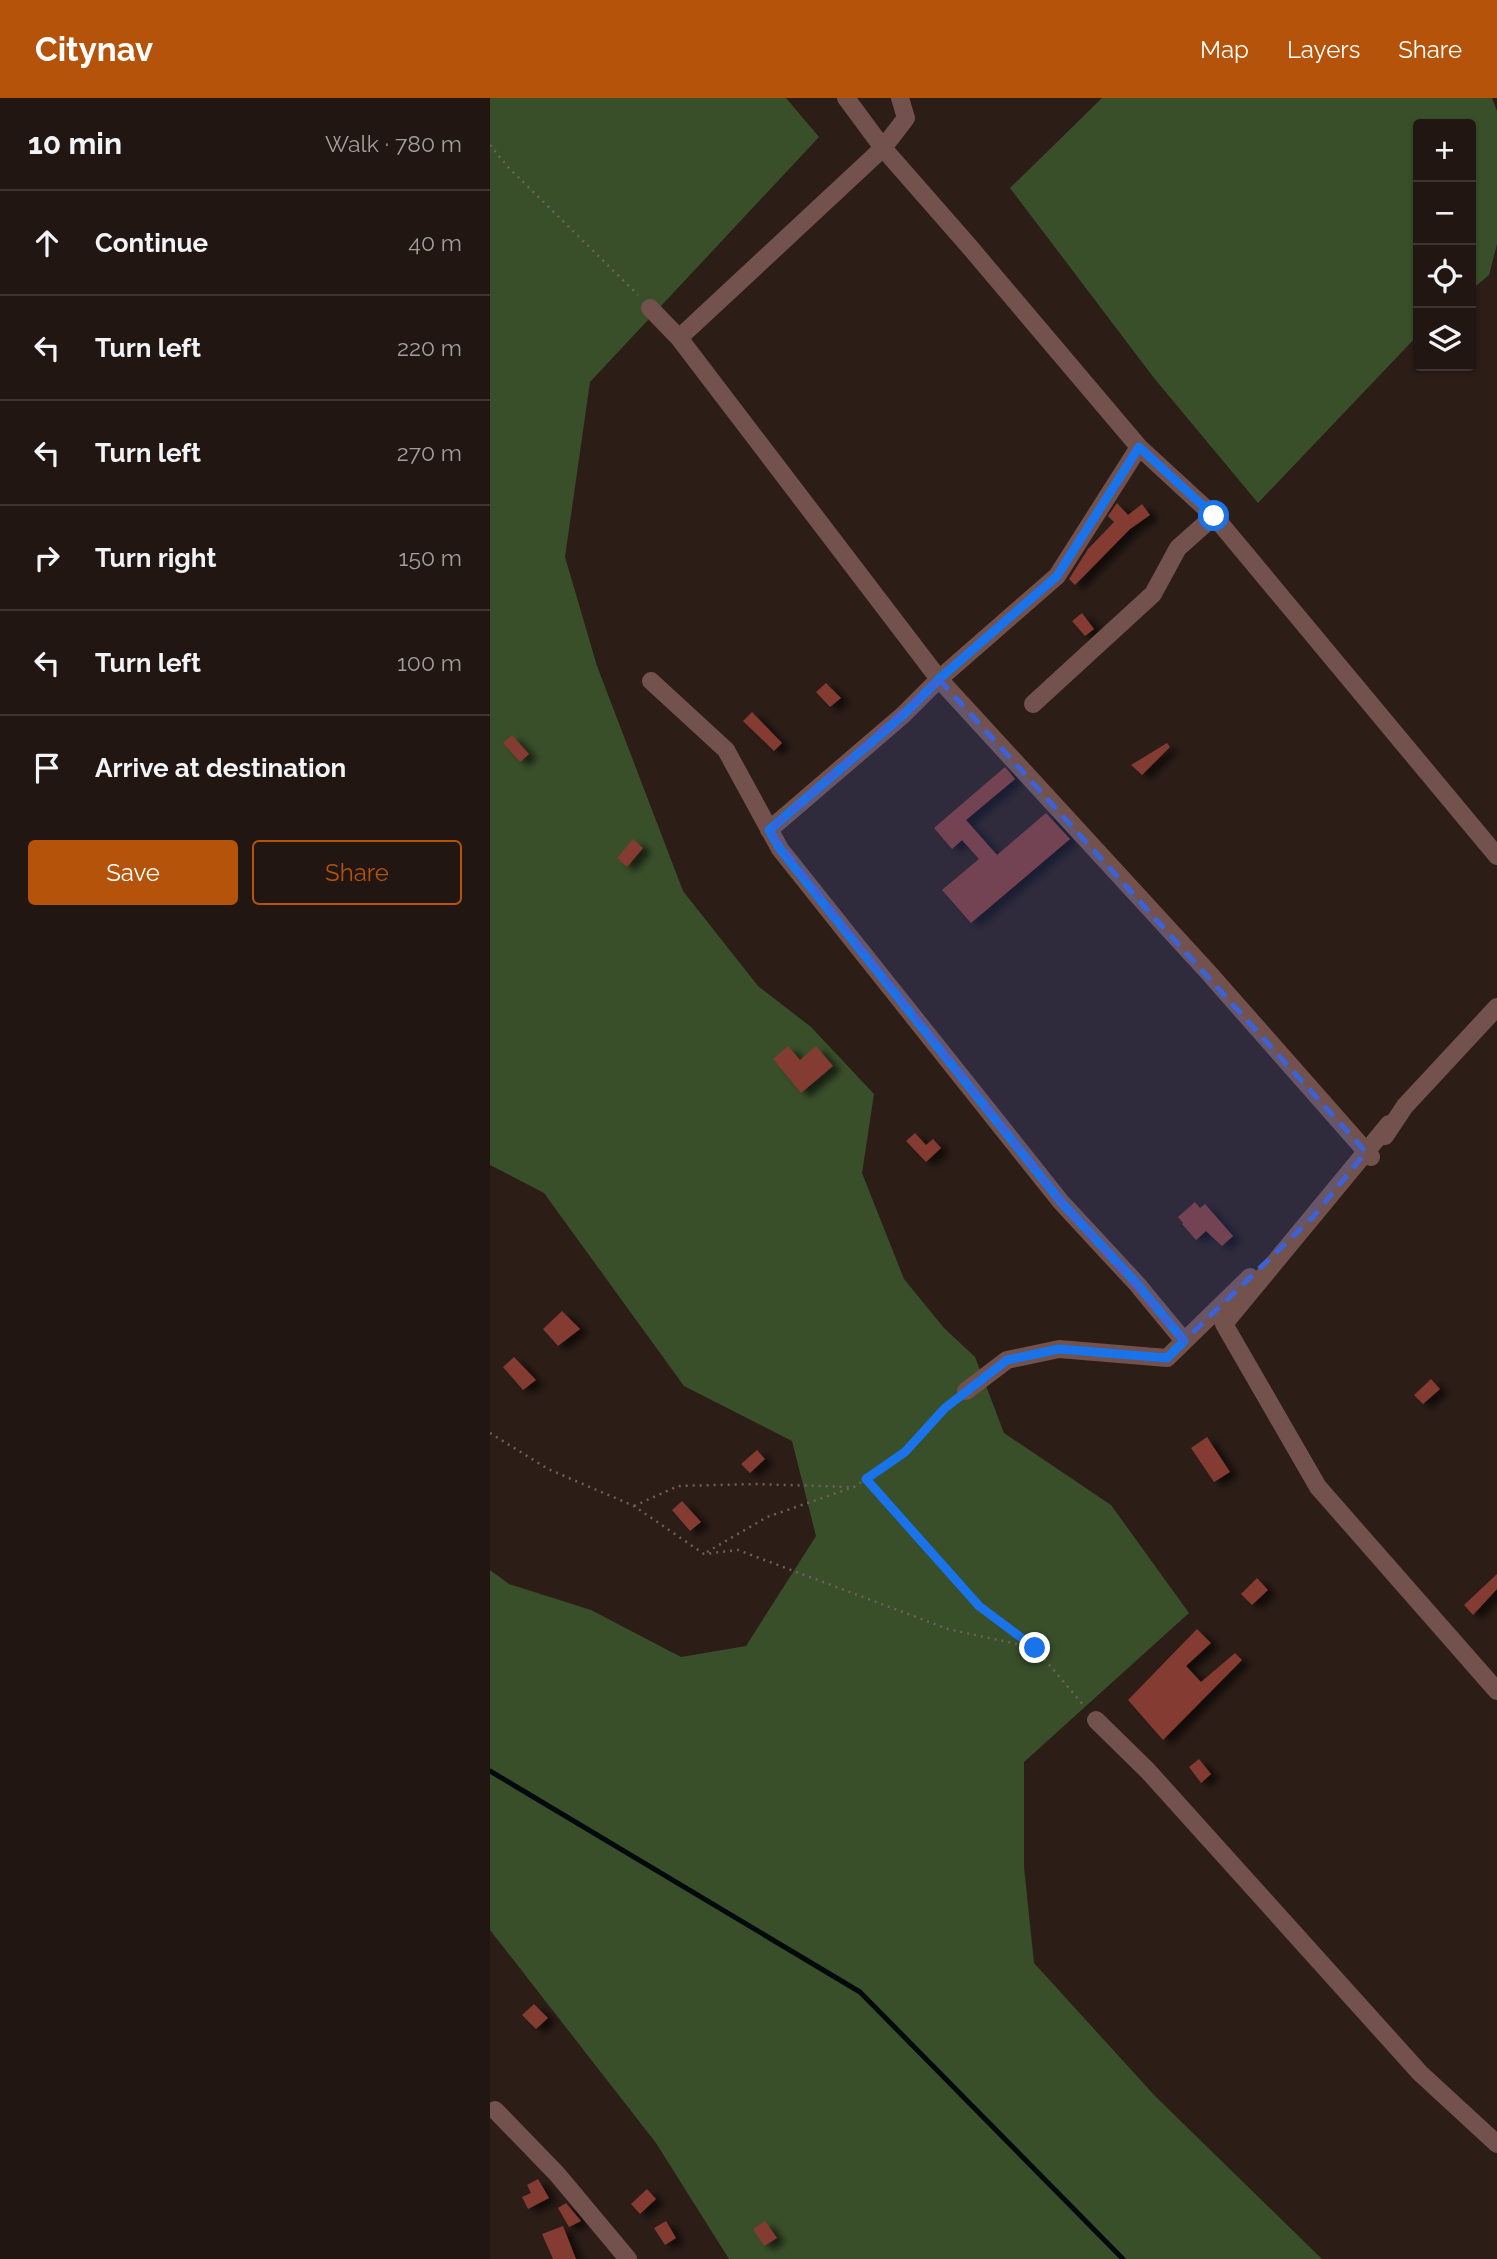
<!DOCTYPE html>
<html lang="en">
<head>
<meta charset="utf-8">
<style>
  body { margin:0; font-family:Raleway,sans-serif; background:#2d231f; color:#f1f3f6 }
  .controls { position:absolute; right:21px; top:21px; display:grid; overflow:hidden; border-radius:7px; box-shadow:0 2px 5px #0004 }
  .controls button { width:63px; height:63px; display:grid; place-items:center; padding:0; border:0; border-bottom:2px solid #3e3531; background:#211611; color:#f1f3f6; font:35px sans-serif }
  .stop { position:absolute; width:21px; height:21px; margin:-16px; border:5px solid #1a73e8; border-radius:50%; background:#fff }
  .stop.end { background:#1a73e8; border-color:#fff; box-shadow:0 2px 7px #0008 }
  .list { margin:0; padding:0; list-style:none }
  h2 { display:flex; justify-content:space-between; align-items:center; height:91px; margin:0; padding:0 28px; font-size:30px }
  h2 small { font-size:23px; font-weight:400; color:#a29f9f }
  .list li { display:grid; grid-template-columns:46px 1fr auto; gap:21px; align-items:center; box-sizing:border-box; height:105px; padding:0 28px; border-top:2px solid #3e3531 }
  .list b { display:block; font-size:26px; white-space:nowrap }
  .list em { font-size:23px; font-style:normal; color:#a29f9f }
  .actions { display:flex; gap:14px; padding:21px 28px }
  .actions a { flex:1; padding:16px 0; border:2px solid #b45309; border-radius:7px; text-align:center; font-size:24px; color:#b45309 }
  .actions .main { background:#b45309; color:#fff }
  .icon { flex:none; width:38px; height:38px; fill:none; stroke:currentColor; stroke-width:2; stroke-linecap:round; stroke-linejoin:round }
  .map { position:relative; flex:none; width:1007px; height:2161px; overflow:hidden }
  header { display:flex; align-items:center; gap:42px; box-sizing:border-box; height:98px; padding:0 35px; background:#b45309; color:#fff }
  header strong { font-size:33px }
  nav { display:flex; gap:38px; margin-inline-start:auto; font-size:24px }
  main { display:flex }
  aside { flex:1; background:#211611 }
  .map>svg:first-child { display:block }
  .green { fill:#394f2a }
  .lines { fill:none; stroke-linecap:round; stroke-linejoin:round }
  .stream { stroke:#01090d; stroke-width:5 }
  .building { fill:#833a31; filter:url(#shadow) }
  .path { stroke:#6e605b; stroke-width:2.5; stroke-dasharray:2 5; stroke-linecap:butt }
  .minor { stroke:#73524d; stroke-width:18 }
  .route { stroke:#1a73e8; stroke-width:9 }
  .marked { fill:#3b63d7; fill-opacity:0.2; stroke:#3b63d7; stroke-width:5; stroke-dasharray:14 9; stroke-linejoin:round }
</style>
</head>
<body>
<header>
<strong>Citynav</strong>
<nav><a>Map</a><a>Layers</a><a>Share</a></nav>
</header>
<main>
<aside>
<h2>10 min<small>Walk · 780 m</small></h2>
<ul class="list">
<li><svg class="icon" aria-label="ahead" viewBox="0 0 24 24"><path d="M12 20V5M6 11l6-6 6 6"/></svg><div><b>Continue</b></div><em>40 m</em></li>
<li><svg class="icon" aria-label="left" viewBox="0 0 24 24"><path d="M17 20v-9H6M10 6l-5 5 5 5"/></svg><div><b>Turn left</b></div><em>220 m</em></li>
<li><svg class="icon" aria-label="left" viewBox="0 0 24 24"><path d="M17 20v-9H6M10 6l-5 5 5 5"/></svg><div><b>Turn left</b></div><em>270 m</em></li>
<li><svg class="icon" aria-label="right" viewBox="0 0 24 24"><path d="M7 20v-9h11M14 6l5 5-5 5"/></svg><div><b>Turn right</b></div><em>150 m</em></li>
<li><svg class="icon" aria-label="left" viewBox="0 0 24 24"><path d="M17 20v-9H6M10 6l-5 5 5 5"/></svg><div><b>Turn left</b></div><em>100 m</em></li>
<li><svg class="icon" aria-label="arrive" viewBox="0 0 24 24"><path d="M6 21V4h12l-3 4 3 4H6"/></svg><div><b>Arrive at destination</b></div></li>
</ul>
<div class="actions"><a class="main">Save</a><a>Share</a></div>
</aside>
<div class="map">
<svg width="1007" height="2161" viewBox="0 0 1007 2161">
  <defs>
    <filter id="shadow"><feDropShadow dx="8" dy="4.5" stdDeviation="3.5" flood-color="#0009"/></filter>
  </defs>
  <rect width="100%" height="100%" fill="#2c1d17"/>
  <!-- green -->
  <path class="green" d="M0 0H296L329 39 100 284 75 459 107 568 193 793 268 888 321 929 384 996 372 1075 414 1181 454 1230 485 1259 514 1335 621 1407 699 1515 534 1664V1769L544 1865 665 1998 832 2161H239L166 2045 0 1832V1472L19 1486 101 1512 191 1559 256 1548 326 1438 302 1343 194 1288 54 1095 0 1067Z
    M612 0H1002L1007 13V146L999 177 981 192V26H928V237L768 405 664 280 520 90Z"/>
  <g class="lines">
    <!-- stream -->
    <path class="stream" d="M0 1673 370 1894 633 2161"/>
  </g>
  <!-- building -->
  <path class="building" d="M627 405 638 417 652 406 660 417 640 431 585 487 579 481 598 451 624 424 618 418Z
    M592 515 604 531 595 538 582 523Z
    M336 585 351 600 340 609 326 594Z
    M262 614 292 645 284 653 253 623Z
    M22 637 39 656 30 664 13 645Z
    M677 645 680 649 652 677 641 667Z
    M515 669 525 681 476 722 507 757 556 715 580 741 481 825 452 792 489 761 472 742 462 751 444 730Z
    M143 741 153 750 137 769 127 760Z
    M298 948 310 962 326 948 343 968 311 995 283 961Z
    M425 1035 436 1047 443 1041 451 1050 436 1064 416 1043Z
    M705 1104 710 1110 715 1106 743 1138 732 1148 716 1133 706 1142 692 1126 693 1125 688 1119Z
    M72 1213 90 1231 68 1248 53 1231Z
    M24 1259 46 1282 33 1292 13 1269Z
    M941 1281 950 1291 933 1306 924 1297Z
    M717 1339 740 1374 724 1384 701 1350Z
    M267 1352 275 1361 260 1375 251 1366Z
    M192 1403 211 1424 200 1433 182 1412Z
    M1007 1476V1491L983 1517 974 1507Z
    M767 1480 778 1492 762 1507 751 1496Z
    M707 1531 721 1545 696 1568 711 1584 745 1555 752 1562 673 1642 638 1602Z
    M709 1661 721 1676 711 1685 699 1669Z
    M44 1906 58 1920 46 1931 32 1917Z
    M48 2081 59 2100 38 2111 32 2099 41 2095 37 2087Z
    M157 2091 166 2101 150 2116 141 2106Z
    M76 2105 91 2123 79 2129 68 2110Z
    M176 2123 186 2140 175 2147 164 2130Z
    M275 2123 287 2140 274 2148 263 2131Z
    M73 2128 86 2161H63L52 2136Z"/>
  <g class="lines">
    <!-- path -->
    <path class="path" d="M0 47 18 69 148 197
      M0 1335 58 1371 144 1408 214 1456 248 1452 458 1531 545 1550 595 1609
      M376 1381 489 1508 543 1548
      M144 1408 188 1388 266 1386 360 1389
      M217 1454 277 1419 364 1389 415 1354 464 1303"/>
    <!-- minor -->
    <path class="minor" d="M356 0 393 50 478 147 649 349 724 418 1007 758
      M410 0 416 20 393 50 189 240 449 581 718 874 881 1059
      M160 210 189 240
      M161 583 236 652 290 751 571 1104 647 1186 694 1243
      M543 606 663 496 688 450 724 418
      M279 732 413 617 449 581 567 478 649 349
      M899 1026 734 1226 828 1389 1007 1593
      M895 1038 915 1008 1007 909
      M476 1293 517 1262 569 1251 677 1260 760 1179
      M606 1622 658 1673 930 1975 1007 2046
      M5 2012 67 2076 138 2161"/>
  </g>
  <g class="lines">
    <!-- route -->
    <path class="route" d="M545 1550 489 1508 376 1381 415 1354 455 1310 517 1262 569 1251 677 1260 694 1243 647 1186 571 1104 290 751 279 732 413 617 449 581 567 478 649 349 724 418"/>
  </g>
  <!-- marked area -->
  <path class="marked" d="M449 581 876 1054 823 1119 694 1243 571 1104 279 732Z"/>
</svg>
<div class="controls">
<button>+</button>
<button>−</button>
<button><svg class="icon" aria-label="locate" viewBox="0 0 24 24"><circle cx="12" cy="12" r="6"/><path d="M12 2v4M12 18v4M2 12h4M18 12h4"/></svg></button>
<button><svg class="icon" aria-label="layers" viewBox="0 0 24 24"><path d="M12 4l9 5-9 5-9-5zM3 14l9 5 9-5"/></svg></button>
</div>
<div class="stop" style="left:724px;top:418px"></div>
<div class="stop end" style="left:545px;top:1550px"></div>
</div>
</main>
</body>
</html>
